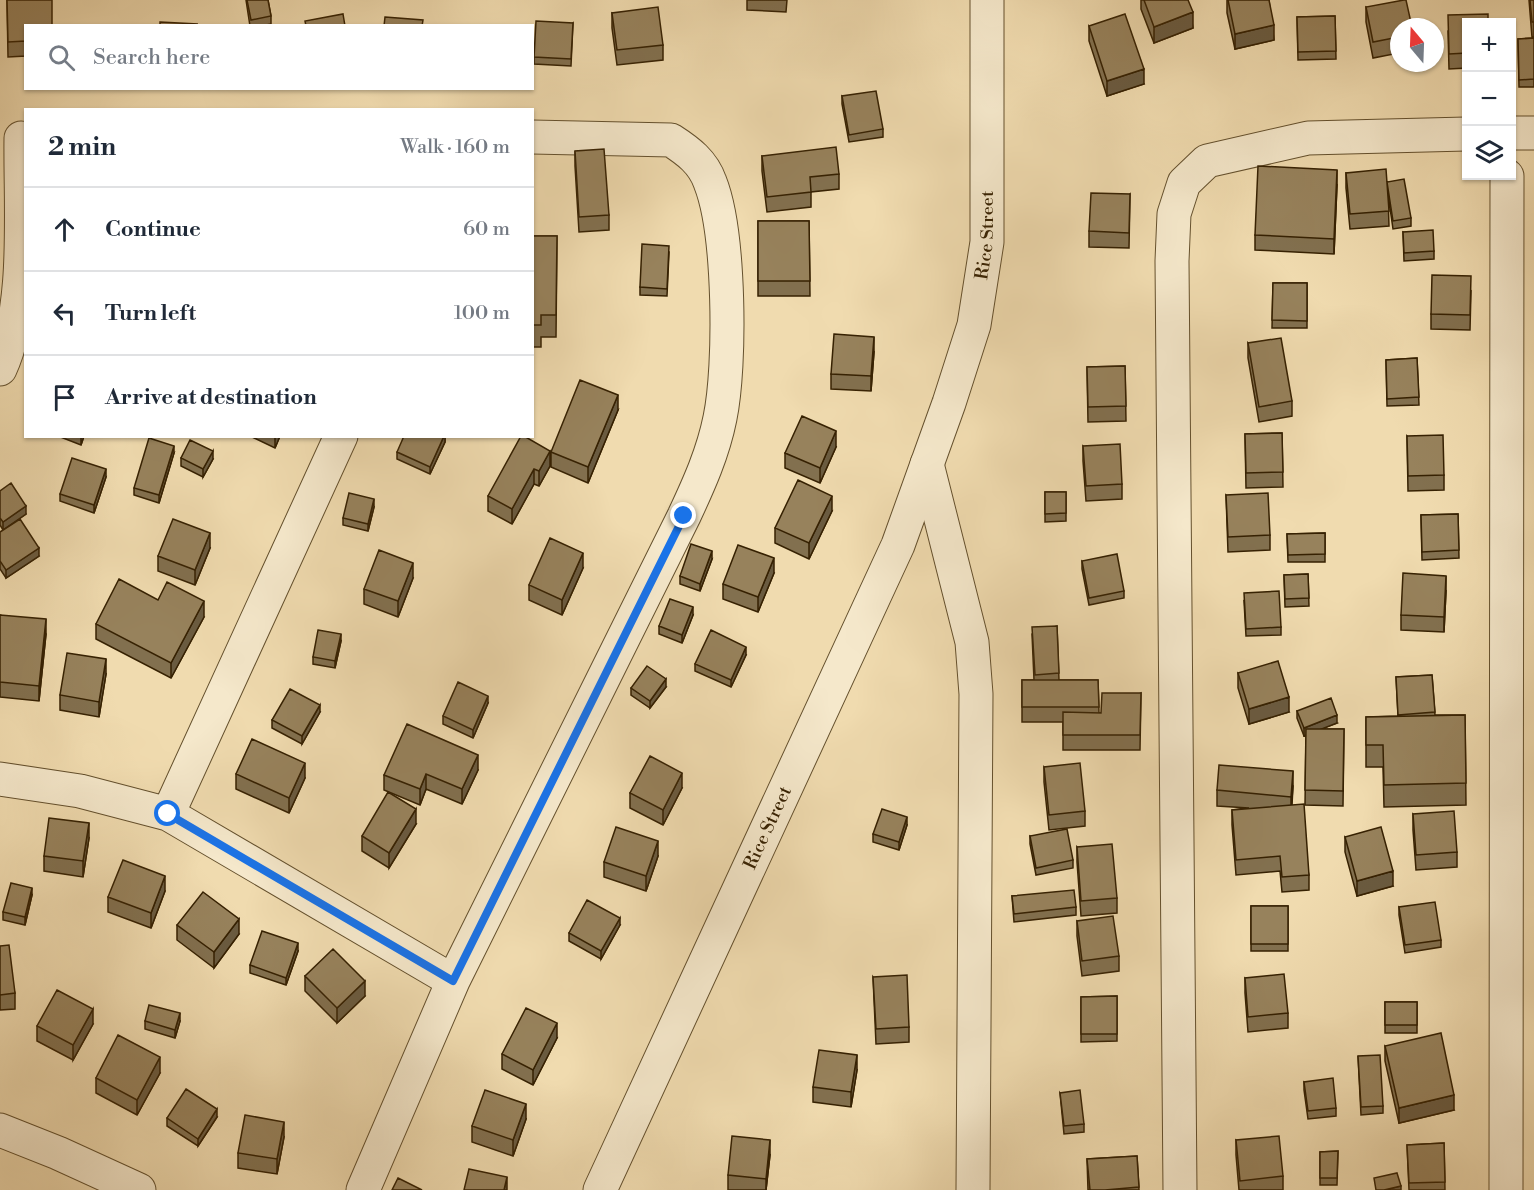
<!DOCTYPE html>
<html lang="en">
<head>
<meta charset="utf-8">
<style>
  body { margin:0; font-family:"Libre Bodoni",serif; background:#f6f6f7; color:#1f2937 }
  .controls { position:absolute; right:18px; top:18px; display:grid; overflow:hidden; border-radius:0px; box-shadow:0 2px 4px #0004 }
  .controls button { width:54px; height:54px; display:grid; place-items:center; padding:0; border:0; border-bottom:2px solid #e0e1e3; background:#fff; color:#1f2937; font:30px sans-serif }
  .compass { position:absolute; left:1390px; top:18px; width:54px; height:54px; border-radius:50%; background:#fff; box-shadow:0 2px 4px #0004; rotate:341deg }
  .stop { position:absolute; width:18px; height:18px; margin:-14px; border:4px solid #1a73e8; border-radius:50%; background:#fff }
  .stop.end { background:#1a73e8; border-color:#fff; box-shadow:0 2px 6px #0008 }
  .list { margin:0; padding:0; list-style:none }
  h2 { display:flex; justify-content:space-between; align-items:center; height:78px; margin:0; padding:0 24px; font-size:26px }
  h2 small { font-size:20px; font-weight:400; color:#747a83 }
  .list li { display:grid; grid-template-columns:39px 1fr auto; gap:18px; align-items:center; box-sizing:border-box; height:84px; padding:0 24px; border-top:2px solid #e0e1e3 }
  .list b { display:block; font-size:22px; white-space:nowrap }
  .list em { font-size:20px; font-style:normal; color:#747a83 }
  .icon { flex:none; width:33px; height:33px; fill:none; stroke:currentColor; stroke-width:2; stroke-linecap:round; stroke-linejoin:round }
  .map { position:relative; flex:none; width:1534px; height:1190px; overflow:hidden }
  .search { position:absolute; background:#fff; box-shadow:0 2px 4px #0004; left:24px; top:24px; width:510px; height:66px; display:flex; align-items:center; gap:15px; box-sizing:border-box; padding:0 21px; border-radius:0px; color:#747a83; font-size:22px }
  .panel { position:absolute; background:#fff; box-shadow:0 2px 4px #0004; left:24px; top:108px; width:510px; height:330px; border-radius:0px }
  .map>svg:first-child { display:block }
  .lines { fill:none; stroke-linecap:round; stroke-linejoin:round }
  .minor-casing { stroke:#64502d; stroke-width:35 }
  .tertiary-casing { stroke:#64502d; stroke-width:35 }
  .minor { stroke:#f5e8cb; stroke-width:33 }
  .tertiary { stroke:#f5e8cb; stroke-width:33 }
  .wall { fill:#82704f; stroke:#362102; stroke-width:1.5 }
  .shaded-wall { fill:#6a5b40; stroke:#362102; stroke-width:1.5 }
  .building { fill:#97825c; stroke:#362102; stroke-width:1.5 }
  .route { stroke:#1a73e8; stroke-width:8 }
  .labels { text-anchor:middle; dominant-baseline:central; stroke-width:5; stroke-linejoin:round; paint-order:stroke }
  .street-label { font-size:18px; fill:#362102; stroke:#f5e8cb }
</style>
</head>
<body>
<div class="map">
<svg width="1534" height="1190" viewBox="0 0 1534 1190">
  <rect width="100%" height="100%" fill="#f0dbaf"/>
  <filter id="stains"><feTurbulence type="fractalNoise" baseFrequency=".00333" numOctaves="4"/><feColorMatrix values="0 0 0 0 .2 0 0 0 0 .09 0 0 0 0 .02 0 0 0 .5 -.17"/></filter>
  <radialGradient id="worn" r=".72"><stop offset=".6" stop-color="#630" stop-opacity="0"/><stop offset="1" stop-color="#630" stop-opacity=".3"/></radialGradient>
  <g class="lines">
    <defs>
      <path id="minor" d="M1512 133H1534
        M0 369C29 306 20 208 21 138
        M927 464 972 642 976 694 973 1190
        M0 779 80 791 168 814 453 981
        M168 814 341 436
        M0 1130 58 1153 139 1190
        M363 1190 453 981 684 516C699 484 713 453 720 418 731 365 730 232 710 182 703 162 688 151 671 140L532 137
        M1180 1190 1172 261 1174 214 1184 183 1207 161 1308 138 1466 134
        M1506 1190 1507 176"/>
      <g id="tertiary">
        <path id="s1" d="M600 1190 898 545 949 403 974 325 987 242V0"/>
      </g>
    </defs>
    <!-- minor casing -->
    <use href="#minor" class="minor-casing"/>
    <!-- tertiary casing -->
    <use href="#tertiary" class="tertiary-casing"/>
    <!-- minor -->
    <use href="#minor" class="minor"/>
    <!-- tertiary -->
    <use href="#tertiary" class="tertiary"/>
  </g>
  <!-- wall -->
  <path class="wall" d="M7 0 26 26V56L8 57Z
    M246 0H268L271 16V24L261 26H250Z
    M747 0H787L786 12 747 10Z
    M1141 0H1188L1193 28 1154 43 1141 9Z
    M1227 0H1269L1274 40 1235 49 1227 13Z
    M1529 0H1534V37H1532Z
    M1366 7 1399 27V53L1373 58 1366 22Z
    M612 13 663 45V60L617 65 612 28Z
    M1335 16 1336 59 1298 60 1297 17Z
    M1467 22V68L1449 69 1448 31Z
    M573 23 571 66 534 64V57Z
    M1089 26 1144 84 1107 96 1089 41Z
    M1534 38V87H1519L1518 39Z
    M842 96 883 129V137L849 142 842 104Z
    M575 151 609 215V230L579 232 575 166Z
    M762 156 839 174V189L811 192V207L767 212 762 171Z
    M1346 173 1387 185 1411 218V226L1393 229 1388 194 1389 226 1350 229 1346 188Z
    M1337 185 1334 254 1255 250V235Z
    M1130 194 1129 248 1089 247V231Z
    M758 221H809L810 296H758Z
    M1403 232 1434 251V259L1404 261Z
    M532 236H557L556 337H541V347H532Z
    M669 253 667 296 640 295V287Z
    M1273 283H1307V328H1272Z
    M1471 291 1470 330 1431 329V314Z
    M1248 343 1292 401V416L1259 422 1248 358Z
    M874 352 871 391 831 389V374Z
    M1417 358 1419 405 1387 406 1386 360Z
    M1125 366 1126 421 1088 422 1087 367Z
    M618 410 588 483 551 467V452Z
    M1282 433 1283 487 1246 488 1245 434Z
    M58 436H84L81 445Z
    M250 436H280L275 448Z
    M445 436V442L430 474 397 459V452Z
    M1407 436 1444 475V490L1408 491Z
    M1083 446 1122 484V499L1086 501 1083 461Z
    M836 447 820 483 785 468V453Z
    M550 451V466L539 486 534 484 512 524 488 511V496Z
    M174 453 159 503 134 495V488Z
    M181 458 213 459 203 477 181 466Z
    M106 477 94 513 60 501V494Z
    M0 491 26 514 3 530 0 525Z
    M1045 492H1066V521L1045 522Z
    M1226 495 1270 535V550L1228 552Z
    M374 507 368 531 343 525V518Z
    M832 511 809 559 775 543V528Z
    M1458 514 1459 558 1422 560 1421 515Z
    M0 532 39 556 6 578 0 569Z
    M1325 533V562H1288L1287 534Z
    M210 548 195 585 158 571V556Z
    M712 559 700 591 680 584V576Z
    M1082 561 1124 591V598L1089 605 1082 569Z
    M583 568 562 615 529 600V585Z
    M774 573 758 612 723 599V584Z
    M1308 574 1309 606 1285 607 1284 575Z
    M413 578 398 617 364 604V589Z
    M1446 591 1444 632 1401 630V615Z
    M1244 601 1281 627V635L1246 636Z
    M0 615 46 634 39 701 0 697Z
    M693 615 682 643 659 634V626Z
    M204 617 171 678 96 639V624Z
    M1057 626 1059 680H1098L1099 713H1101L1141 693 1140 750H1063V722H1022V680H1034L1032 634Z
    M341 641 335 668 313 664V657Z
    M746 655 731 687 695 671V664Z
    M1238 673 1289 712 1249 724 1238 688Z
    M106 674 99 717 60 710V695Z
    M1432 675 1435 715H1465L1466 805 1384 807 1383 767H1366V717L1398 716 1396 677Z
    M666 687 650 708 631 695V688Z
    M488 703 473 738 443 724V716Z
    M1297 711 1337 723 1321 729H1344L1343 806 1305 805 1306 735 1304 736 1297 718Z
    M320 712 302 744 272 728V720Z
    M1044 767 1085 811V826L1049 830 1044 782Z
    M478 770 462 804 426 789 420 805 384 790V775Z
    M236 774 305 778 289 813 236 789Z
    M1293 786 1292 805 1309 875V890L1282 892 1280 871 1236 875 1232 825V810L1249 808 1217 806V790Z
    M682 788 663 825 630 808V793Z
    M1413 814 1457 852V867L1416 870 1413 830Z
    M416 824 389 868 362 851V836Z
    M907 825 899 850 873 842V834Z
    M1030 836 1073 860V868L1036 875 1030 844Z
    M1345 837 1393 886 1357 896 1345 852Z
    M89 838 83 877 44 871V856Z
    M1077 847 1117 898V913L1081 916 1077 862Z
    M658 856 646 891 604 877V862Z
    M165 891 151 928 108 912V897Z
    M32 895 25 925 3 920V912Z
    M1012 896 1076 907V915L1014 922Z
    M1251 906H1288V951H1251Z
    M1399 907 1441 940V947L1405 953 1399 915Z
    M1077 921 1119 956V971L1082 976 1077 936Z
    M177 925 239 934 214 968 177 940Z
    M620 925 601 959 569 941V933Z
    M0 946 15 993V1009L0 1010Z
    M298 951 286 985 250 973V965Z
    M305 976 365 996 337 1023 305 991Z
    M873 977 909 1027V1042L876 1044Z
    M1245 978 1288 1013V1028L1248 1032 1245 993Z
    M1117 996V1041L1081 1042V997Z
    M1385 1002H1417V1033H1385Z
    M145 1021H180L175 1038 145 1029Z
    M93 1024 73 1060 37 1041V1026Z
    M557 1038 533 1085 502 1069V1054Z
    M1385 1046 1454 1110 1399 1123 1385 1061Z
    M1358 1056 1383 1106V1113L1361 1115Z
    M857 1070 851 1107 813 1102V1087Z
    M160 1073 137 1115 96 1093V1078Z
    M1304 1082 1336 1108V1116L1308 1119 1304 1090Z
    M1060 1093 1084 1124V1132L1064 1134Z
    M217 1117 198 1146 167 1126V1118Z
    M526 1119 513 1156 472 1142V1126Z
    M284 1137 277 1174 238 1168V1153Z
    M1236 1140 1283 1176V1190H1239L1236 1155Z
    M1444 1143 1445 1190H1409L1407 1145Z
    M1338 1151 1337 1185H1320V1152Z
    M770 1155 766 1190H728V1175Z
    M1137 1156 1139 1190H1088L1087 1159Z"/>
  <!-- shaded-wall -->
  <path class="shaded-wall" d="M1193 12V28L1154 43V27Z
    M1274 25V40L1235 49V34Z
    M1144 69V84L1107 96V81Z
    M1337 170V185L1334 254V239Z
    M874 337V352L871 391V376Z
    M618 395V410L588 483V467Z
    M836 431V447L820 483V468Z
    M81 436H84L81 445Z
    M275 436H280L275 448Z
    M444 436H445V442L430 474V467Z
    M174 446V453L159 503V495Z
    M213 451V459L203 477V469Z
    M550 451V466L539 486V471Z
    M106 469V477L94 513V505Z
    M534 469V484L512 524V509Z
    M832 496V511L809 559V543Z
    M374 499V507L368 531V524Z
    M26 506V514L3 530V522Z
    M210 533V548L195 585V570Z
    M39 548V556L6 578V570Z
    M712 551V559L700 591V584Z
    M583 553V568L562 615V600Z
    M774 558V573L758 612V597Z
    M413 563V578L398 617V601Z
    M1446 576V591L1444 632V617Z
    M204 601V617L171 678V663Z
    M693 607V615L682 643V635Z
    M46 619V634L39 701V686Z
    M341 634V641L335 668V661Z
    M746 647V655L731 687V680Z
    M106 659V674L99 717V702Z
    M666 679V687L650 708V701Z
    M488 696V703L473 738V730Z
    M1289 697V712L1249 724V709Z
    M320 705V712L302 744V736Z
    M1337 715V723L1304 736V728Z
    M478 755V770L462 804V789Z
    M305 763V778L289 813V798Z
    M1293 771V786L1291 812V797Z
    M682 773V788L663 825V810Z
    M426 774V789L420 805V789Z
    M416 809V824L389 868V853Z
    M907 817V825L899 850V842Z
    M89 823V838L83 877V861Z
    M658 841V856L646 891V876Z
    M1393 871V886L1357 896V881Z
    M165 876V891L151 928V913Z
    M32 888V895L25 925V917Z
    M620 918V925L601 959V951Z
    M239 919V934L214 968V952Z
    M298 943V951L286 985V978Z
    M365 981V996L337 1023V1008Z
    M93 1009V1024L73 1060V1045Z
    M180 1013V1021L175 1038V1030Z
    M557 1023V1038L533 1085V1070Z
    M857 1055V1070L851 1107V1092Z
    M160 1057V1073L137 1115V1100Z
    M1454 1095V1110L1399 1123V1108Z
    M526 1104V1119L513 1156V1140Z
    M217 1109V1117L198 1146V1139Z
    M284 1122V1137L277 1174V1159Z
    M770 1140V1155L766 1190V1179Z
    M507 1177V1190H504Z
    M1401 1186V1190H1384Z"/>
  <!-- building -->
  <path class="building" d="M7 0H52V26H26V41L8 42Z
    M247 0H268L271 16 251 20Z
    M1144 0H1188L1193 12 1154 27Z
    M1228 0H1269L1274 25 1235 34Z
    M1404 0H1406L1412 27H1399V37L1373 42 1366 7Z
    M1530 0H1534V22H1532Z
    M658 7 663 45 617 50 612 13Z
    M343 14 345 26H306L305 21Z
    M1125 14 1144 69 1107 81 1089 26Z
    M1488 14V22H1467V53L1449 54 1448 15Z
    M1335 16 1336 51 1298 52 1297 17Z
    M385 17 423 20 422 26H384Z
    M536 21 573 23 571 59 534 57Z
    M160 22 197 24 196 26H160Z
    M1534 38V79L1519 80 1518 39Z
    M876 91 883 129 849 135 842 96Z
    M836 147 839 174 810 177 811 192 767 197 762 156Z
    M604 149 609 215 579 217 575 151Z
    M1258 166 1337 170 1334 239 1255 235Z
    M1386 169 1389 211 1350 214 1346 173Z
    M1404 179 1411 218 1393 221 1387 182Z
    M1091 193 1130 194 1129 233 1089 231Z
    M758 221H809L810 281H758Z
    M1433 230 1434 251 1404 253 1403 232Z
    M532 236H557L556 315H541V325H532Z
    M642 244 669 246 667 289 640 287Z
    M1432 275 1471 276 1470 315 1431 314Z
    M1273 283H1307V321L1272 320Z
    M834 334 874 337 871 376 831 374Z
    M1281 338 1292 401 1259 407 1248 343Z
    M1417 358 1419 397 1387 399 1386 360Z
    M1125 366 1126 406 1088 407 1087 367Z
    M580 380 618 395 588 467 551 452Z
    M802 416 836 431 820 468 785 453Z
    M1282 433 1283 472 1246 473 1245 434Z
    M1443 435 1444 475 1408 476 1407 436Z
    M404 436H444L430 467 397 452Z
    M521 436H524L550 451 539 471 534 469 512 509 488 496Z
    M149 438 174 446 159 495 134 488Z
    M190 440 213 451 203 469 181 458Z
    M1120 444 1122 484 1086 486 1083 446Z
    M72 458 106 469 94 505 60 494Z
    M798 480 832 496 809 543 775 528Z
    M11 483 26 506 3 522 0 518V491Z
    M1045 492H1066V513L1045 514Z
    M349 493 374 499 368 524 343 518Z
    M1268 493 1270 535 1228 537 1226 495Z
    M1458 514 1459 550 1422 552 1421 515Z
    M20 519 39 548 6 570 0 561V532Z
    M173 519 210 533 195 570 158 556Z
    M1325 533V554L1288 555 1287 534Z
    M550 538 583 553 562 600 529 585Z
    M691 544 712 551 700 584 680 576Z
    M738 545 774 558 758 597 723 584Z
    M379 550 413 563 398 601 364 589Z
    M1117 554 1124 591 1089 598 1082 561Z
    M1403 573 1446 576 1444 617 1401 615Z
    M1308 574 1309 598 1285 599 1284 575Z
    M119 579 158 600 167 582 204 601 171 663 96 624Z
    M1279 591 1281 627 1246 629 1244 593Z
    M670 599 693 607 682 635 659 626Z
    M0 615 46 619 39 686 0 682Z
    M1057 626 1059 673 1035 675 1032 627Z
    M318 630 341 634 335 661 313 657Z
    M711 630 746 647 731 680 695 664Z
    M67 653 106 659 99 702 60 695Z
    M1278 661 1289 697 1249 709 1238 673Z
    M647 666 666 679 650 701 631 688Z
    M1432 675 1435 712 1398 715 1396 677Z
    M1022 680H1098L1099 707H1022Z
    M458 682 488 696 473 730 443 716Z
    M290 689 320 705 302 736 272 720Z
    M1102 693H1141L1140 735H1063V712L1101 713Z
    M1331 698 1337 715 1304 728 1297 711Z
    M1465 715 1466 783 1384 785 1383 745H1366V717Z
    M407 724 478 755 462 789 426 774 420 789 384 775Z
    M1306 729H1344L1343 791 1305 790Z
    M252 739 305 763 289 798 236 774Z
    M650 756 682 773 663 810 630 793Z
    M1080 763 1085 811 1049 815 1044 767Z
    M1219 765 1293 771 1291 797 1217 790Z
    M388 792 416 809 389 853 362 836Z
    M1304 804 1309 875 1282 877 1280 856 1236 860 1232 810Z
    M882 809 907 817 899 842 873 834Z
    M1454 811 1457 852 1416 855 1413 814Z
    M49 818 89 823 83 861 44 856Z
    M616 827 658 841 646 876 604 862Z
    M1381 827 1393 871 1357 881 1345 837Z
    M1067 829 1073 860 1036 868 1030 836Z
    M1112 844 1117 898 1081 901 1077 847Z
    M123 860 165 876 151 913 108 897Z
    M11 883 32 888 25 917 3 912Z
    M1074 890 1076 907 1014 914 1012 896Z
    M203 892 239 919 214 952 177 925Z
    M587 900 620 918 601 951 569 933Z
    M1435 902 1441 940 1405 945 1399 907Z
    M1251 906H1288V944H1251Z
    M1113 916 1119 956 1082 961 1077 921Z
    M262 931 298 943 286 978 250 965Z
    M9 945 15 993 0 995V946Z
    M333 949 365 981 337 1008 305 976Z
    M1284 974 1288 1013 1248 1017 1245 978Z
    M907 975 909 1027 876 1029 873 977Z
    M57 990 93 1009 73 1045 37 1026Z
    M1117 996V1034H1081V997Z
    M1385 1002H1417V1025H1385Z
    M149 1005 180 1013 175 1030 145 1021Z
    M526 1008 557 1023 533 1070 502 1054Z
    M1441 1033 1454 1095 1399 1108 1385 1046Z
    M118 1035 160 1057 137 1100 96 1078Z
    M819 1050 857 1055 851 1092 813 1087Z
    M1380 1055 1383 1106 1361 1107 1358 1056Z
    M1333 1078 1336 1108 1308 1111 1304 1082Z
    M186 1089 217 1109 198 1139 167 1118Z
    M485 1090 526 1104 513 1140 472 1126Z
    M1080 1090 1084 1124 1064 1126 1060 1093Z
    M245 1115 284 1122 277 1159 238 1153Z
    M732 1136 770 1140 766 1179 728 1175Z
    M1279 1136 1283 1176 1240 1181 1236 1140Z
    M1444 1143 1445 1182 1409 1183 1407 1145Z
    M1338 1151 1337 1178H1320V1152Z
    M1137 1156 1139 1187 1105 1190H1090L1087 1159Z
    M469 1169 507 1177 504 1190H464Z
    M1397 1173 1401 1186 1384 1190H1376L1374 1178Z
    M398 1178 422 1190H392Z"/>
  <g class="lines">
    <!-- route -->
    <path class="route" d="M168 814 453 981 684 516"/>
  </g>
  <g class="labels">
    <!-- street labels -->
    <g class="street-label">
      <text stroke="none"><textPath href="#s1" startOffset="1034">Rice Street</textPath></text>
      <text stroke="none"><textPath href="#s1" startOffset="399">Rice Street</textPath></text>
    </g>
  </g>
  <rect width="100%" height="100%" filter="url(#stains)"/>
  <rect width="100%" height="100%" fill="url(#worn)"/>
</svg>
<div class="controls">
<button>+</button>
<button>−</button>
<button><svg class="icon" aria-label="layers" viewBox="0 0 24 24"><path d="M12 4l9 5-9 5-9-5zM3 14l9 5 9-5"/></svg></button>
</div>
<svg class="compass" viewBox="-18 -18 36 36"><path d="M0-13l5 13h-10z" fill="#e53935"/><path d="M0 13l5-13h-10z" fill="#747a83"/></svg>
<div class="stop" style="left:168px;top:814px"></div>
<div class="stop end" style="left:684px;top:516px"></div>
<div class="search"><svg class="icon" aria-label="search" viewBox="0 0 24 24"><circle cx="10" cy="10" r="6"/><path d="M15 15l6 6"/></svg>Search here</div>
<section class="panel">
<h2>2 min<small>Walk · 160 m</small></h2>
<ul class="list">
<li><svg class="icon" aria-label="ahead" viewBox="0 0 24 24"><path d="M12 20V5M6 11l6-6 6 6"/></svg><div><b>Continue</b></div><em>60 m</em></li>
<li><svg class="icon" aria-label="left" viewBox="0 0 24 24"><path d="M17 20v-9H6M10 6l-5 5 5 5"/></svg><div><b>Turn left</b></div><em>100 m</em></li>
<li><svg class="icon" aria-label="arrive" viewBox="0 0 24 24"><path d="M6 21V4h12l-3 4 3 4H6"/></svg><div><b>Arrive at destination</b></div></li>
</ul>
</section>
</div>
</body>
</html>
